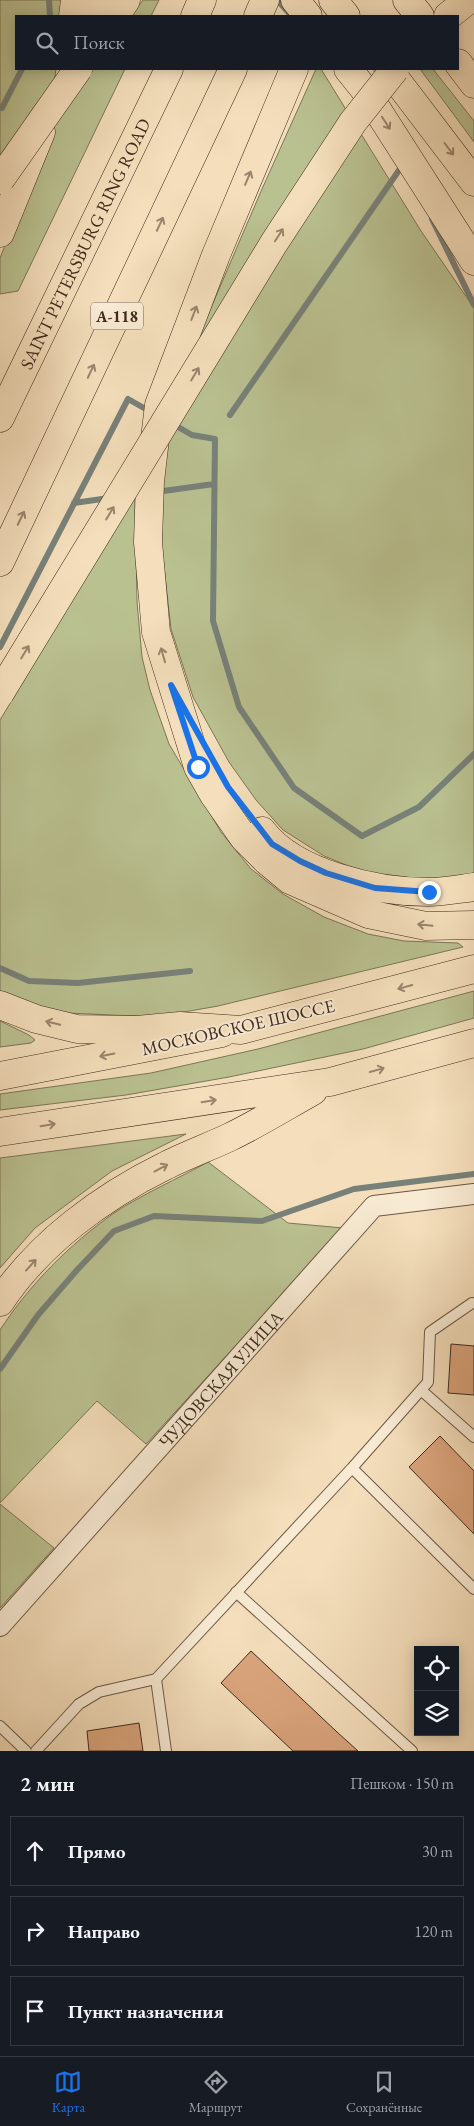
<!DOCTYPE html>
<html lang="ru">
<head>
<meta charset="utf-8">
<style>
  body { margin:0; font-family:"EB Garamond",serif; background:#20242c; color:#f1f3f6 }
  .controls { position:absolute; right:15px; bottom:15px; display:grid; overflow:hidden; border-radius:0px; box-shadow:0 2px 12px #0003 }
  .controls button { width:45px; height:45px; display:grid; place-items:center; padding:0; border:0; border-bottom:1px solid #363941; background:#171b24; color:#f1f3f6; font:25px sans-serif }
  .stop { position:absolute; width:15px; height:15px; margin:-11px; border:4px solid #1a73e8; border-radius:50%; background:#fff }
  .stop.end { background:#1a73e8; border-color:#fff; box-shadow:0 1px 5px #0008 }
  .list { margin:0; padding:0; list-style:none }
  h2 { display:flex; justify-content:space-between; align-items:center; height:65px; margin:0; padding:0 20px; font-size:21px }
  h2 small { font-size:16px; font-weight:400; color:#9ea1a6 }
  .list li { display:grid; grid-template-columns:32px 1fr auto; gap:15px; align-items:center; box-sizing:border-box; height:70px; margin:0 10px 10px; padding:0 10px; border:1px solid #363941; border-radius:0px }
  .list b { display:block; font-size:19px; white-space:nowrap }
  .list em { font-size:16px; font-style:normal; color:#9ea1a6 }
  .icon { flex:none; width:28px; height:28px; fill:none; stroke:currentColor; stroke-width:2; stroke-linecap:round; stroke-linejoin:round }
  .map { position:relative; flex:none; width:474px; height:1751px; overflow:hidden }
  .search { position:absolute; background:#171b24; box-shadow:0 2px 12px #0003; left:15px; right:15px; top:15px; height:55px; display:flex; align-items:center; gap:12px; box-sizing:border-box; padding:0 18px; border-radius:0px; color:#9ea1a6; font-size:19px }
  .sheet { height:305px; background:#171b24 }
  nav { display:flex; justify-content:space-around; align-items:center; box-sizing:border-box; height:70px; border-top:1px solid #363941; background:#171b24; font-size:14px; color:#9ea1a6 }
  nav a { display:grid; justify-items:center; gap:2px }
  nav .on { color:#1a73e8 }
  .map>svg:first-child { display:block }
  .green { fill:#bac191; stroke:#7c7657 }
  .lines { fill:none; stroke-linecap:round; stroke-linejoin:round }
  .stream { stroke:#788179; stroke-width:6 }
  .building { fill:#daa47c; stroke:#3f2a1d }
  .lane-casing { stroke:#6c5744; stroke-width:12 }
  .street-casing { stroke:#6c5744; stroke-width:22 }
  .primary-casing { stroke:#3f2a1d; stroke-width:29 }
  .highway-casing { stroke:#3f2a1d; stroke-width:29 }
  .lane { stroke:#f8ead3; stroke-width:10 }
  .street { stroke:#f8ead3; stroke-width:20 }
  .primary { stroke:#f4debb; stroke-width:28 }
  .highway { stroke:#f4debb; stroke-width:28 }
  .primary-bridge-casing { stroke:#3f2a1d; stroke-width:29; stroke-linecap:butt }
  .primary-bridge { stroke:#f4debb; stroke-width:28 }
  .oneway { stroke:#9a846c }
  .route { stroke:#1a73e8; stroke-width:6 }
  .labels { text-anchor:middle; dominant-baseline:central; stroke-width:4; stroke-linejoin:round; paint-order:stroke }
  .shield { fill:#f8ead3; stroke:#766454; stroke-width:1 }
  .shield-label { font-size:16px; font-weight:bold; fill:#3f2a1d }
  .street-label { font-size:18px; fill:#3f2a1d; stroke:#f8ead3 }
</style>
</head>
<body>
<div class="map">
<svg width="474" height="1751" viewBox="0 0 474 1751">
  <rect width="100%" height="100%" fill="#f4debb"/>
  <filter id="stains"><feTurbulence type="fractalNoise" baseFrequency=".004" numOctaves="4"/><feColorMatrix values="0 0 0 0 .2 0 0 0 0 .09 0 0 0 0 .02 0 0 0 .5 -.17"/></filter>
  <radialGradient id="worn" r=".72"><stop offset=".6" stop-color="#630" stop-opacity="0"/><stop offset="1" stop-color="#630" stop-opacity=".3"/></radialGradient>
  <!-- green -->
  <path class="green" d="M0 0H64L62 16H16V69H56L54 84 0 156Z
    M143 0H159L151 16H131Z
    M94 69H125L18 291 0 294V258L51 130Z
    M316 69H321L421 231 474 308V873L463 877 416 881 373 876 324 856 283 830 256 800 229 762 193 697 171 629 156 494 180 380 262 189Z
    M420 69H433L474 121V142Z
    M135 496 137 602 142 657 150 690 169 744 221 832 251 869 283 894 324 917 368 934 404 941 458 943 463 947 218 1006 156 1017 46 1012 0 992V720Z
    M474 991V1018L363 1049 229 1077 126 1095 0 1110V1094L151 1073 258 1049Z
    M0 1021 29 1035 35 1040 31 1043 0 1047Z
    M186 1134 112 1171 35 1228 0 1268V1158Z
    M208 1162 288 1223 343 1228 146 1444 97 1401 0 1503V1330C30 1284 69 1245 114 1213 141 1195 179 1178 208 1162Z
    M0 1504 54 1548 0 1608Z"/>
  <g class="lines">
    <!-- stream -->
    <path class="stream" d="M49 0 50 16
      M277 0 290 14
      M2 108 22 69
      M432 219 474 305
      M230 415 404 163
      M171 423 192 435 215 439 213 621 239 707 294 788 362 836 419 807 474 754
      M156 492 214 484
      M74 503 109 498
      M0 647 128 399 151 412
      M0 968 29 981 78 983 190 971
      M0 1369 38 1315 77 1270 114 1231 154 1216 262 1221 354 1189 474 1174"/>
  </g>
  <!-- building -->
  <path class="building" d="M451 1344 474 1346V1395L448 1393Z
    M440 1436 474 1471V1534L409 1467Z
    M251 1651 337 1732 358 1751H293L221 1683Z
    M139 1723 143 1751H89L87 1731Z"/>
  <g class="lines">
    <defs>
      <path id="lane" d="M421 1390 474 1437
        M352 1468 474 1589
        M236 1592 412 1751
        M156 1679 166 1751
        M0 1726 26 1751
        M36 1751 79 1704 99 1692 156 1679 352 1468 428 1382 430 1332 472 1303"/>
      <g id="street">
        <path id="s1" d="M0 1626 374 1206 474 1194"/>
      </g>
      <path id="primary" d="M295 0 308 16
        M333 0 346 16
        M407 0 420 16
        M90 16 96 0
        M115 16 126 0
        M448 16 468 0
        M458 63 474 84
        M294 69 216 255 159 405 150 481 148 542 156 632 198 767 214 795 244 838 267 861 290 880 368 914 426 926 474 925
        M348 69 364 89 474 261
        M388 69 474 182
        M262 831C295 874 376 892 428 892 443 892 459 889 474 887
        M0 1076 222 1033"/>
      <g id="highway">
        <path d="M73 16 75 0"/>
        <path d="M195 16 202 0"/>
        <path d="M258 16 265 0"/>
        <path d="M0 233 41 132"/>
        <path id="s2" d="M0 418 169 69"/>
        <path d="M0 562 233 69"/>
        <path d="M0 1005 36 1019 77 1029 137 1030 180 1026 241 1030 474 969"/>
        <path d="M0 1132 330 1082 474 1043"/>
        <path d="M0 1302C39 1243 102 1197 165 1166 186 1155 209 1147 230 1137 259 1123 286 1106 313 1091"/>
      </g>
    </defs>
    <!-- lane casing -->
    <use href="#lane" class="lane-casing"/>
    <!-- street casing -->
    <use href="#street" class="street-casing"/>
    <!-- primary casing -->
    <use href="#primary" class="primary-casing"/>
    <!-- highway casing -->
    <use href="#highway" class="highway-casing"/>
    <!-- lane -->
    <use href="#lane" class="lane"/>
    <!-- street -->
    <use href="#street" class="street"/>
    <!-- primary -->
    <use href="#primary" class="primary"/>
    <!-- highway -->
    <use href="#highway" class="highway"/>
    <defs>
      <path id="primary-bridge" d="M0 180 78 69
        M0 693 274 243 353 122 395 69"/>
    </defs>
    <!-- primary-bridge casing -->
    <use href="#primary-bridge" class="primary-bridge-casing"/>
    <!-- primary-bridge -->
    <use href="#primary-bridge" class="primary-bridge"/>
  </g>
  <!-- one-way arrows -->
  <defs><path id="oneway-shaft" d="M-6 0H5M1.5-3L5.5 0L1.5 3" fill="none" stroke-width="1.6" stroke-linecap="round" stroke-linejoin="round" transform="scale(1.25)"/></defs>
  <g class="oneway">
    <use href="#oneway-shaft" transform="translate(386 123) rotate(57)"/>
    <use href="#oneway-shaft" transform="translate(449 149) rotate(53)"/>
    <use href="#oneway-shaft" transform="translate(248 178) rotate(-67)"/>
    <use href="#oneway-shaft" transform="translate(160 224) rotate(-65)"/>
    <use href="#oneway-shaft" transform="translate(279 235) rotate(-57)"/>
    <use href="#oneway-shaft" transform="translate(194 313) rotate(-69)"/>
    <use href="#oneway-shaft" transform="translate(91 371) rotate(-65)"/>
    <use href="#oneway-shaft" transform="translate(195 374) rotate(-59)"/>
    <use href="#oneway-shaft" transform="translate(110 513) rotate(-59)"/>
    <use href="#oneway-shaft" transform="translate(21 518) rotate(-64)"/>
    <use href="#oneway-shaft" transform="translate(25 652) rotate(-59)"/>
    <use href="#oneway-shaft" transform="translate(163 655) rotate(-106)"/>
    <use href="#oneway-shaft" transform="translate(425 925) rotate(-174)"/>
    <use href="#oneway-shaft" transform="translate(405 987) rotate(165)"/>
    <use href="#oneway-shaft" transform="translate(53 1023) rotate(-166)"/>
    <use href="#oneway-shaft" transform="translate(107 1055) rotate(169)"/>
    <use href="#oneway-shaft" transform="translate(377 1070) rotate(-15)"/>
    <use href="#oneway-shaft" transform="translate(209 1101) rotate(-9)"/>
    <use href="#oneway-shaft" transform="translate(48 1125) rotate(-9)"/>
    <use href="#oneway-shaft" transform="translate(161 1168) rotate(-28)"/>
    <use href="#oneway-shaft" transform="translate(31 1265) rotate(-48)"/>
  </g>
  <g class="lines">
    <!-- route -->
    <path class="route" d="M198 767 171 685 228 787 272 844 300 861 326 873 375 888 429 892"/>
  </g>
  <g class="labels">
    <!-- shield labels -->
    <rect class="shield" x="91" y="302.5" width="52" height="27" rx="4"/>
    <g class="shield-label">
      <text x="117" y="316">А-118</text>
    </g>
    <!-- street labels -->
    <g class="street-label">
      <text stroke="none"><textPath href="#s2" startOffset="194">SAINT PETERSBURG RING ROAD</textPath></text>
      <text transform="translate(238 1027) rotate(-13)">МОСКОВСКОЕ ШОССЕ</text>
      <text stroke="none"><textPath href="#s1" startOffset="331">ЧУДОВСКАЯ УЛИЦА</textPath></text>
    </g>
  </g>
  <rect width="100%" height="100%" filter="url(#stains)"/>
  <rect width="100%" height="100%" fill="url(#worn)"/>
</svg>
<div class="controls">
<button><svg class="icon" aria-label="locate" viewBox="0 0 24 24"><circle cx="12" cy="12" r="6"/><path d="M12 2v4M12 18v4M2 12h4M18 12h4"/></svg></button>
<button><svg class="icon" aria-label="layers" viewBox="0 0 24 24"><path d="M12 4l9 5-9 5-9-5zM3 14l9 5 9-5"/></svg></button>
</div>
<div class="stop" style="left:198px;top:767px"></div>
<div class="stop end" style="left:429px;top:892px"></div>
<div class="search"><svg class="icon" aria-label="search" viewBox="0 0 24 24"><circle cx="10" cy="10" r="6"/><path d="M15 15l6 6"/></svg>Поиск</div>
</div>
<section class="sheet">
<h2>2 мин<small>Пешком · 150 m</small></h2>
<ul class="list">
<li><svg class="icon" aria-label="ahead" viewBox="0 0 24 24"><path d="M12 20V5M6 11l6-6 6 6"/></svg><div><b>Прямо</b></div><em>30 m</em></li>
<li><svg class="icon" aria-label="right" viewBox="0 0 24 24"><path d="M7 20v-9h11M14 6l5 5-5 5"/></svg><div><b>Направо</b></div><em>120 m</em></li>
<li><svg class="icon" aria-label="arrive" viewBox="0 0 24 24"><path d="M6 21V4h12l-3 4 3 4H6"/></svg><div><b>Пункт назначения</b></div></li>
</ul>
</section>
<nav>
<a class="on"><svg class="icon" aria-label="map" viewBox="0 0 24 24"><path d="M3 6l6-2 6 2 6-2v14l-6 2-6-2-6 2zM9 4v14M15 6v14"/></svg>Карта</a>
<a><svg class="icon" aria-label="directions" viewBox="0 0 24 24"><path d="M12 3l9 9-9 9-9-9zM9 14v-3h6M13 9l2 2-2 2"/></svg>Маршрут</a>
<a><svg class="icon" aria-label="saved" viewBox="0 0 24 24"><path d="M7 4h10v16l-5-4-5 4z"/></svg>Сохранённые</a>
</nav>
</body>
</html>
